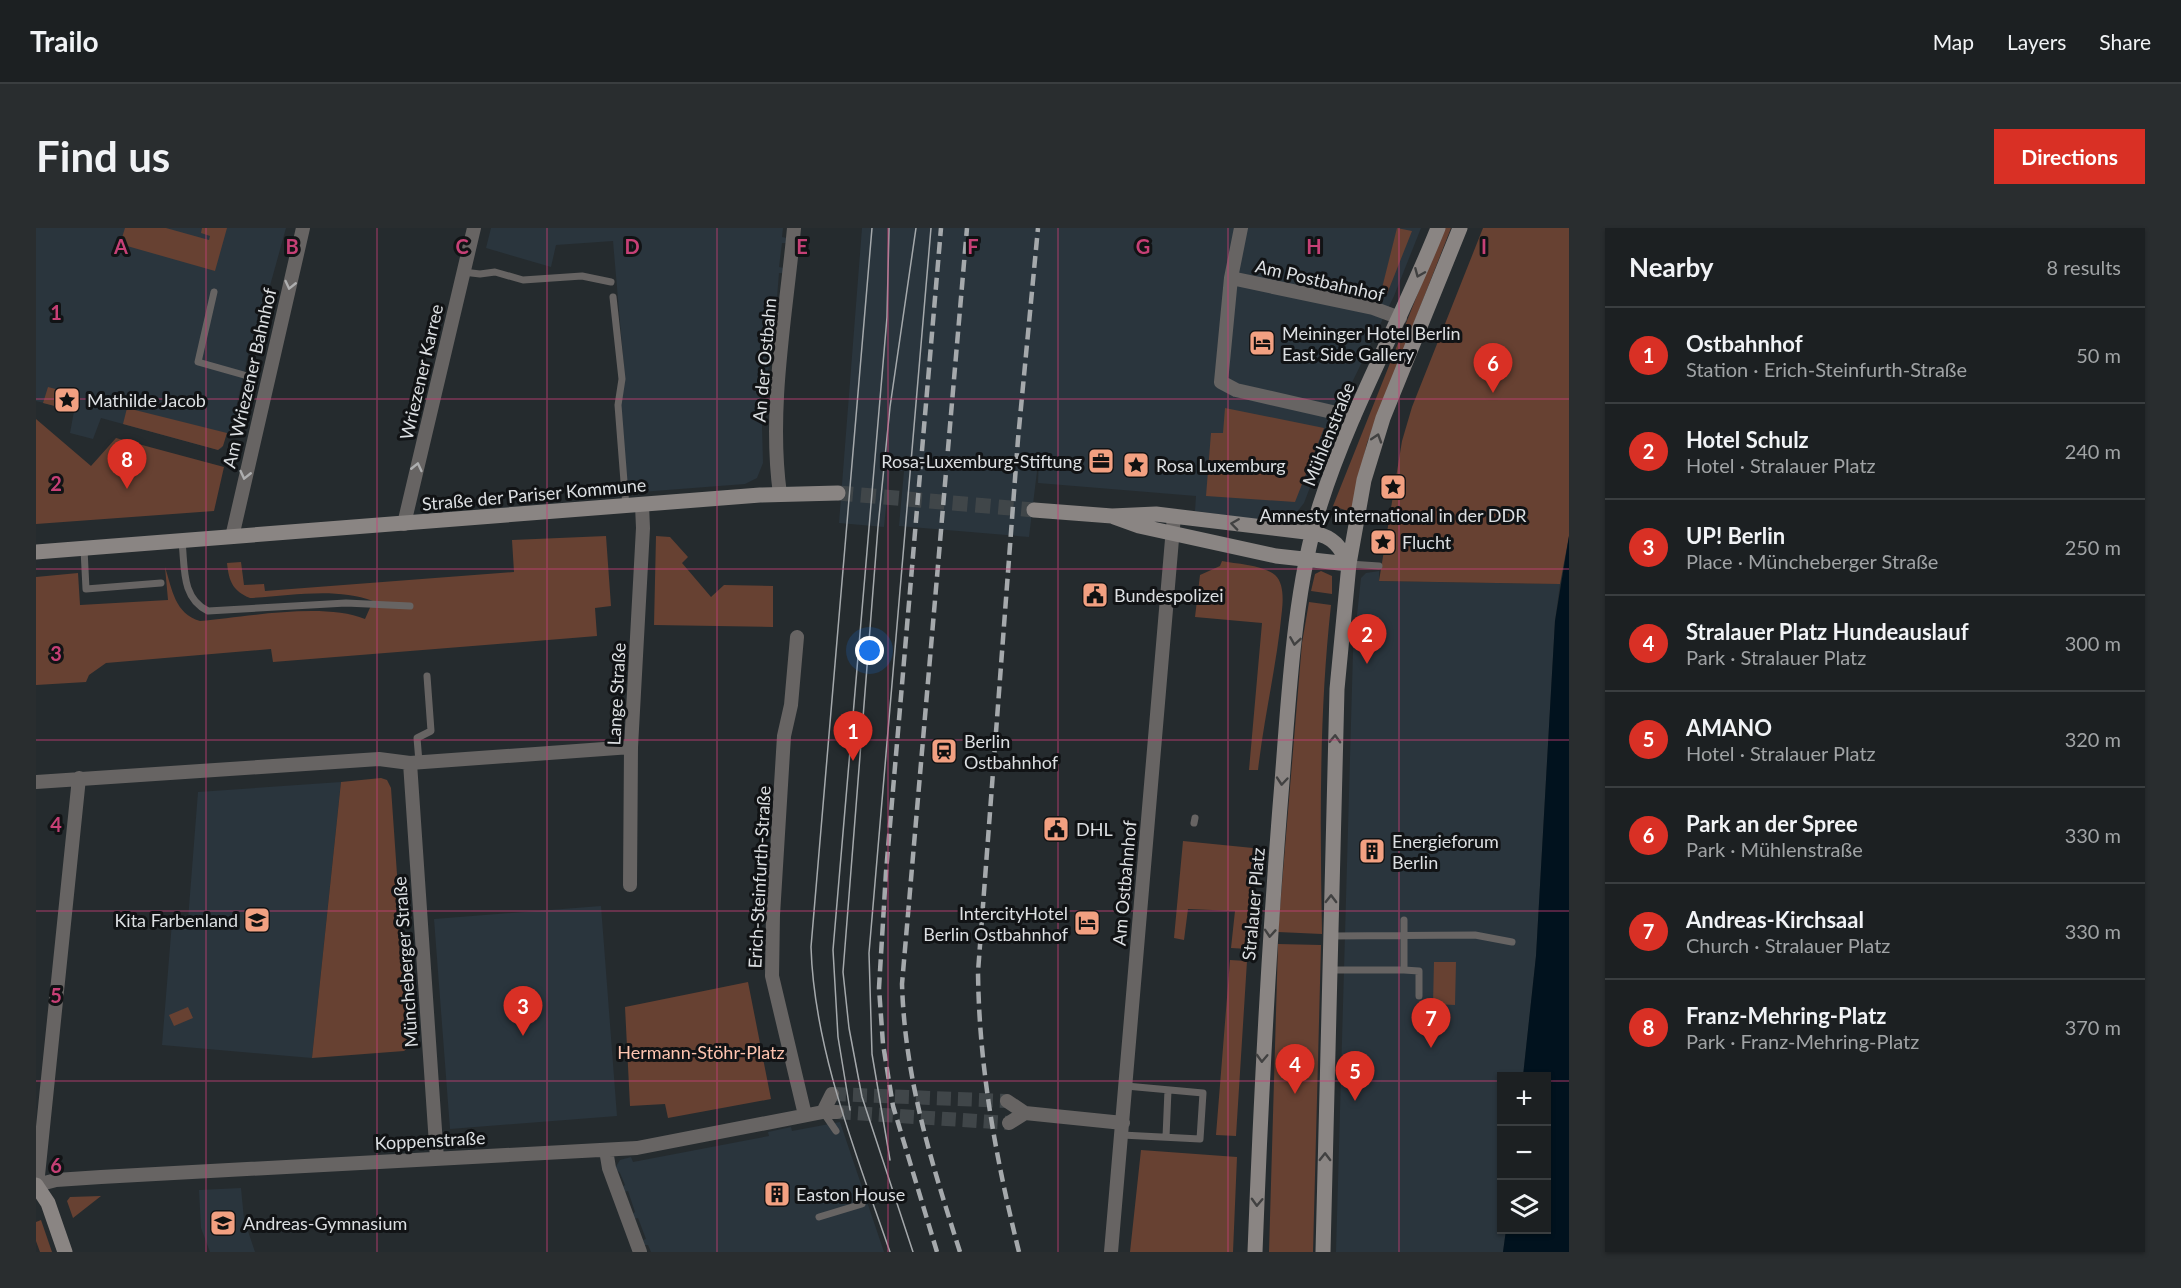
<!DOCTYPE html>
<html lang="en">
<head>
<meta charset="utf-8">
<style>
  body { margin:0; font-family:Lato,sans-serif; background:#292d2f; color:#f1f3f6 }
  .controls { position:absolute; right:18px; bottom:18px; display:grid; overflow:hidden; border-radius:0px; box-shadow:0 2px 4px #0004 }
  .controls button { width:54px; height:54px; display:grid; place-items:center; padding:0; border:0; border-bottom:2px solid #3a3e40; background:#1c2022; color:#f1f3f6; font:30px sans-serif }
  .you { position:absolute; left:834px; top:423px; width:21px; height:21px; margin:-15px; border:4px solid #fff; border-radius:50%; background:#1a73e8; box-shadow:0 0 0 9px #1a73e833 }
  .badge { display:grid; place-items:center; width:39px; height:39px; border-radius:50%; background:#d93025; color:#fff; font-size:20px; font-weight:700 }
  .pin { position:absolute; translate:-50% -50px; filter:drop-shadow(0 2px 3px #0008) }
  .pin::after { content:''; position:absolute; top:32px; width:21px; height:18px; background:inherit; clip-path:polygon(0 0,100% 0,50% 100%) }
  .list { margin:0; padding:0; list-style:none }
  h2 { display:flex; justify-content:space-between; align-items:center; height:78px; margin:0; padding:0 24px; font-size:26px }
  h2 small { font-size:20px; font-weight:400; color:#a0a3a5 }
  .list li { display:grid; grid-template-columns:39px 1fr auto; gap:18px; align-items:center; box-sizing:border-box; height:96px; padding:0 24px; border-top:2px solid #3a3e40 }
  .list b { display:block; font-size:22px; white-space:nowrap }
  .list p { margin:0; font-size:20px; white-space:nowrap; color:#a0a3a5 }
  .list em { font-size:20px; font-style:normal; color:#a0a3a5 }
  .icon { flex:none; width:33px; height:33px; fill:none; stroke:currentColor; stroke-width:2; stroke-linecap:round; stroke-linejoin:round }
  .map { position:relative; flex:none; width:1533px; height:1024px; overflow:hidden; border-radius:0px }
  header { display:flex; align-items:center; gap:36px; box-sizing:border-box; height:84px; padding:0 30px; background:#1c2022; border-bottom:2px solid #3a3e40 }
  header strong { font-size:28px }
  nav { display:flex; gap:33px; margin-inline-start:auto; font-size:21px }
  .intro { display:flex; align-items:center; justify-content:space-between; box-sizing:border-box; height:144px; padding:0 36px }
  h1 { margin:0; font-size:42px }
  .button { padding:15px 27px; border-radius:0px; background:#d93025; color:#fff; font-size:21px; font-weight:700 }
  main { display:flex; gap:36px; padding:0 36px }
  aside { flex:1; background:#1c2022; border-radius:0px; box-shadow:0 2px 4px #0004 }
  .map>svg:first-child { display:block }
  .built { fill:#2a353d }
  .green { fill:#674132 }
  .water { fill:#01121e }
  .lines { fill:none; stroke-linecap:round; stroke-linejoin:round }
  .street-tunnel { stroke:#404649; stroke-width:14; stroke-dasharray:14 7; stroke-linecap:butt }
  .secondary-tunnel { stroke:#404649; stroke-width:15; stroke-dasharray:15 8; stroke-linecap:butt }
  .lane { stroke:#676463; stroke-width:7 }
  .street { stroke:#676463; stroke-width:14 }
  .secondary { stroke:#8a8583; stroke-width:15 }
  .tram { stroke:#a5a9ac; stroke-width:1.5 }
  .rail { stroke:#a5a9ac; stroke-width:4.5; stroke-dasharray:12 6; stroke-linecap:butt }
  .oneway { stroke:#414141 }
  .oneway2 { stroke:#adaeaf }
  .grid { fill:none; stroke:#c74076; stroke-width:1.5; stroke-opacity:0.55 }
  .labels { text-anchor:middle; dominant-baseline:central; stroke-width:6; stroke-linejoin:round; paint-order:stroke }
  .street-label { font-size:18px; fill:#dcdfe2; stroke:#111315 }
  .poi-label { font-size:18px; fill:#dcdfe2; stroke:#111315; text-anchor:start }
  .park-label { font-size:18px; fill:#ffc5b0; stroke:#111315 }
  .grid-label { font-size:20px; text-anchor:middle; font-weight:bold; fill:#c74076; stroke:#111315; stroke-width:6; stroke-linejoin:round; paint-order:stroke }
</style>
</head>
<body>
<header>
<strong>Trailo</strong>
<nav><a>Map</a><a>Layers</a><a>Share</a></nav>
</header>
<div class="intro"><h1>Find us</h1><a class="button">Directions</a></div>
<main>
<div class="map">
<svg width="1533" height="1024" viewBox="0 0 1533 1024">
  <rect width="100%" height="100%" fill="#252b2e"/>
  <!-- built -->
  <path class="built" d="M0 0H250L217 119H214L194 206H190L186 220 182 222 65 190 57 211 34 205 38 183 0 173Z
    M455 0H747L746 9 751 10 750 15H746L743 39 748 40 747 45H743L741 70 745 71V75H740L738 100 742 101V105H737L735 118 739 121 731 145 726 198 727 235 721 250 709 256 592 265 584 178 589 152 577 13 520 17 515 39 450 20Z
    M826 0H1385L1358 68 1308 171 1268 275 1257 289 1240 294 1159 283 1160 268 1002 255 1003 227 993 309 863 298 868 243 854 242 848 299 803 295Z
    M1343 343V353L1524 356 1519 393 1500 728 1487 848H1466V1002H1470L1467 1024H1300L1317 424 1325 350 1330 345Z
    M305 554 276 830 126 817 136 694 141 691 152 692 162 564Z
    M565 678 581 888 414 901 398 691Z
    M804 894 848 1024H615L612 1017H608L607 1012 610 1011 602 990 598 991 596 986 599 984 592 963 588 964 586 959 589 957 584 945 579 940 584 932 595 929 597 934 733 908 732 904 755 899 756 903Z
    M205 960 208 991 219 1024H174L165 1000 163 962Z"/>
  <!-- green -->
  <path class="green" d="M89 0H130L173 12 174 8 165 5 166 0H191L179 43 84 16Z
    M1361 0 1376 3 1351 66 1345 64Z
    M1408 0H1415L1331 215 1315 284 1297 278Z
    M1447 0H1533V308L1524 356 1343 353 1366 213 1376 179Z
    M12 159 42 167 38 183 7 175Z
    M91 180 191 205 187 218 182 222 87 196Z
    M1189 180 1288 200 1259 274 1170 268 1175 205H1187Z
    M0 191 55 238 80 210 188 239 178 283 0 296Z
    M570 308 575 378 559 380 561 408 237 434 235 421 70 435 53 447 50 454 0 457V349L42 345 44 377 132 372 129 339C136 361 139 386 164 393 210 389 287 374 329 391L337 373C299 359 254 368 214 370 197 363 193 354 191 335L205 334 208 357 228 356 229 363 478 344 476 312Z
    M620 308 634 309 652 329 646 335 675 369 688 357 737 358V399L618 397Z
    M1186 333C1201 336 1227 337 1239 347 1248 355 1247 372 1246 382 1241 436 1228 489 1222 542H1213L1226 395 1159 389 1164 347 1184 338Z
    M1285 343 1296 348V366L1275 363 1279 346Z
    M1273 374 1295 377C1283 486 1284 596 1286 706L1242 704 1266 415Z
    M345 550 351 552 355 560 373 819 368 823 276 830 305 554Z
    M1147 613 1217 620 1212 721 1195 720 1199 683 1152 681 1148 712 1138 710Z
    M1242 716 1285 717 1277 1024H1233Z
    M1194 732 1211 733 1200 908 1180 907Z
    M1398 734H1420L1419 777 1397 776Z
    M712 754 735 871 632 890 629 876 594 878 589 779Z
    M152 779 157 790 138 798 133 787Z
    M1105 922 1201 929 1197 1024H1094Z
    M65 968 37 990 31 973 34 969Z
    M5 992 16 1024H4L0 1013V994Z"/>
  <!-- water -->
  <path class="water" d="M1533 308V1024H1467L1470 1002H1510V848H1487L1500 728 1519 393Z"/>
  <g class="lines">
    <!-- street-tunnel -->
    <path class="street-tunnel" d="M796 866 971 873
      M801 884 973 895"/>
    <!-- secondary-tunnel -->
    <path class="secondary-tunnel" d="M802 265 998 282"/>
    <!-- lane -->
    <path class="lane" d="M427 44 444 46 459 44 487 52 546 48 575 54
      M178 64 162 134 208 147
      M577 69 586 151 582 177 590 279
      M146 314C149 339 145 370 172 383L310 375 374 378
      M48 321 50 361 125 355
      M1313 336 1343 338
      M383 534 381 510 395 503 391 448
      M1158 595 1159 590
      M1295 708 1439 707 1476 714
      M1294 742H1368V692
      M1368 742 1383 743V768
      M787 884 800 903
      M1086 907 1164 911 1167 865 1090 858
      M1130 909 1132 862
      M783 989 826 976"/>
    <!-- street -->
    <path class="street" d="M1205 0 1195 50 1337 80 1364 90
      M1195 50 1185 154 1200 162 1318 189
      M744 266C732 180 750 87 758 0
      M368 296 438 0
      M196 309 267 0
      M761 409 755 477 748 508 737 687 736 748 769 887
      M374 535 401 931
      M43 550 1 957 20 952 65 949 601 920 787 884H801
      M0 554 343 531 374 535 595 519
      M594 657 595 519 607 300 606 277
      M971 873 989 885 1087 895
      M787 884 796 866
      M973 895 989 885
      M570 922 573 940 604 1024
      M1075 1024 1138 288"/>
    <!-- secondary -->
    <path class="secondary" d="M998 282 1076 288 1120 286 1278 305C1298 309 1304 319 1313 336
      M1078 289 1103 298 1240 328 1313 336
      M0 324 724 267 802 265
      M0 957 12 975 29 1024
      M1219 1024C1225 867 1233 711 1246 554 1253 466 1258 362 1284 277 1314 182 1365 93 1402 0
      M1287 1024 1301 461 1313 336 1328 252 1347 190 1424 0"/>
    <!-- tram -->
    <path class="tram" d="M836 0 775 719C778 822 821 928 854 1024
      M814 882 802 809 797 722 851 89 853 0
      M854 932 836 826 833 725 895 0
      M877 1024 826 869 813 800 807 744 842 299 854 179 880 0"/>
    <!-- rail -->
    <path class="rail" d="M901 1024 857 878 847 816 843 760 850 644 905 0
      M924 1024C895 933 869 852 866 756L931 0
      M983 1024C960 931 943 840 942 744L982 211 1002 0"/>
  </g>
  <!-- one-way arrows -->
  <defs><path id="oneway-chevron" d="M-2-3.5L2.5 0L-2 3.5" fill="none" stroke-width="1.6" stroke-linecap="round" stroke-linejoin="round" transform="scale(1.5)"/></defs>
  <g class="oneway">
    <use href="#oneway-chevron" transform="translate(1383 45) rotate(113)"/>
    <use href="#oneway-chevron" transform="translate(1341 210) rotate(-72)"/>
    <use href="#oneway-chevron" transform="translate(1199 296) rotate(-172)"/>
    <use href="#oneway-chevron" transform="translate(1259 413) rotate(99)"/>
    <use href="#oneway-chevron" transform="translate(1299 511) rotate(-88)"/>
    <use href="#oneway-chevron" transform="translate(1246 553) rotate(95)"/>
    <use href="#oneway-chevron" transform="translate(1295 671) rotate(-89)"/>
    <use href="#oneway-chevron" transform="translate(1234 705) rotate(94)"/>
    <use href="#oneway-chevron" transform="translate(1226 830) rotate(92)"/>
    <use href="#oneway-chevron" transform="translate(1289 929) rotate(-89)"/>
    <use href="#oneway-chevron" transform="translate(1221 974) rotate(92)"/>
  </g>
  <g class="oneway2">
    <use href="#oneway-chevron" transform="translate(254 57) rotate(103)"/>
    <use href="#oneway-chevron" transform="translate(381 239) rotate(-77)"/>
    <use href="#oneway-chevron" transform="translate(209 247) rotate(103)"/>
  </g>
  <!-- grid -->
  <path class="grid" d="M170 0V1024M341 0V1024M511 0V1024M681 0V1024M852 0V1024M1022 0V1024M1192 0V1024M1363 0V1024M0 171H1533M0 341H1533M0 512H1533M0 683H1533M0 853H1466M1510 853H1533"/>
  <!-- icons -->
  <defs>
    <symbol id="hotel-square" viewBox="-11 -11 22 22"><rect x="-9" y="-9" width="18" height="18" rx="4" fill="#f2a081" stroke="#111315"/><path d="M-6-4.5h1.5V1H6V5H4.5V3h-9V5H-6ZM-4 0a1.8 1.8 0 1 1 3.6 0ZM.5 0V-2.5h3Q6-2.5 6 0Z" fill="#111"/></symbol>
    <symbol id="sight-square" viewBox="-11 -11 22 22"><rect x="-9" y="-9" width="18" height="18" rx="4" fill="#f2a081" stroke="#111315"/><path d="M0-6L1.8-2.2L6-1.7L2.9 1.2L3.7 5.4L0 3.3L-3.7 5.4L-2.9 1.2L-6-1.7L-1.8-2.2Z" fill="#111"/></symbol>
    <symbol id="office-square" viewBox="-11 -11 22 22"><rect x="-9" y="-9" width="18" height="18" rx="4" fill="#f2a081" stroke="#111315"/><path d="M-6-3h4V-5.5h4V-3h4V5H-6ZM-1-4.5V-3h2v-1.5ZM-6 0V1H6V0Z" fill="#111"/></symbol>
    <symbol id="civic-square" viewBox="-11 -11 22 22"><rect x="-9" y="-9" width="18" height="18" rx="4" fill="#f2a081" stroke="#111315"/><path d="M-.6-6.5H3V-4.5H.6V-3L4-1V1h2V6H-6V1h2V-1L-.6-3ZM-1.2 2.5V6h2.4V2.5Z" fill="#111"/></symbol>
    <symbol id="station-square" viewBox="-11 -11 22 22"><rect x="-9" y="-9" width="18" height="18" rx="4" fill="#f2a081" stroke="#111315"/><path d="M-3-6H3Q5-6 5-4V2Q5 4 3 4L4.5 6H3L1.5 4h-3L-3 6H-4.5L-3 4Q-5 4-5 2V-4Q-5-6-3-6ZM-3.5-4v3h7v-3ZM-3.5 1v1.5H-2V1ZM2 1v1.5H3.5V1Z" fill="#111"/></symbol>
    <symbol id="building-square" viewBox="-11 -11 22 22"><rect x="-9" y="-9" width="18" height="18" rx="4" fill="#f2a081" stroke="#111315"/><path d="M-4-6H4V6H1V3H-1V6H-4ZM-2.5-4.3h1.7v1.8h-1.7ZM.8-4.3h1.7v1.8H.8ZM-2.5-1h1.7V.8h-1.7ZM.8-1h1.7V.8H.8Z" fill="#111"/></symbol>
    <symbol id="school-square" viewBox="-11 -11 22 22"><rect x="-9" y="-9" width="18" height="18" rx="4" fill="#f2a081" stroke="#111315"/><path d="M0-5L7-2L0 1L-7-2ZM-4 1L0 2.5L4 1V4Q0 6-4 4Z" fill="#111"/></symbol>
  </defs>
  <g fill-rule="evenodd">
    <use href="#hotel-square" x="1211" y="100" width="30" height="30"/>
    <use href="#sight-square" x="16" y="157" width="30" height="30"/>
    <use href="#office-square" x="1050" y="218" width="30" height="30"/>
    <use href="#sight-square" x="1085" y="222" width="30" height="30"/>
    <use href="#sight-square" x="1342" y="244" width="30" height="30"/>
    <use href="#sight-square" x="1332" y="299" width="30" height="30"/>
    <use href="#civic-square" x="1044" y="352" width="30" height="30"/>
    <use href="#station-square" x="893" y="508" width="30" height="30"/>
    <use href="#civic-square" x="1005" y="586" width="30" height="30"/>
    <use href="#building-square" x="1321" y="608" width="30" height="30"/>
    <use href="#school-square" x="206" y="677" width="30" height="30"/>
    <use href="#hotel-square" x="1036" y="680" width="30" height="30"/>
    <use href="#building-square" x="726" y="951" width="30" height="30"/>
    <use href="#school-square" x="172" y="980" width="30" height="30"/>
  </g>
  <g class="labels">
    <!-- street labels -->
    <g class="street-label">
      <text transform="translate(1284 52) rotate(13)">Am Postbahnhof</text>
      <text transform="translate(728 132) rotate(-85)">An der Ostbahn</text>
      <text transform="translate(385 144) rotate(-77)">Wriezener Karree</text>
      <text transform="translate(213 150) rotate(-77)">Am Wriezener Bahnhof</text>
      <text transform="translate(1292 206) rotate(-68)">Mühlenstraße</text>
      <text transform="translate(498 266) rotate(-5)">Straße der Pariser Kommune</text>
      <text transform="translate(580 466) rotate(-87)">Lange Straße</text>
      <text transform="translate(723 649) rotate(-87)">Erich-Steinfurth-Straße</text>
      <text transform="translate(1088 655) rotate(-85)">Am Ostbahnhof</text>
      <text transform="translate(1217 676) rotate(-85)">Stralauer Platz</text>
      <text transform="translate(369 734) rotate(-94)">Müncheberger Straße</text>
      <text transform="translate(394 912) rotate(-3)">Koppenstraße</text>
    </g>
    <!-- poi labels -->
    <g class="poi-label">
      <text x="1246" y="105">Meininger Hotel Berlin<tspan x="1246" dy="21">East Side Gallery</tspan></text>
      <text x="51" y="172">Mathilde Jacob</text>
      <text x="1046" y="233" text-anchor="end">Rosa-Luxemburg-Stiftung</text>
      <text x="1120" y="237">Rosa Luxemburg</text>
      <text x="1357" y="287" text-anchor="middle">Amnesty international in der DDR</text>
      <text x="1366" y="314">Flucht</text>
      <text x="1078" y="367">Bundespolizei</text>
      <text x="928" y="513">Berlin<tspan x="928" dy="21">Ostbahnhof</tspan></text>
      <text x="1040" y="601">DHL</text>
      <text x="1356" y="613">Energieforum<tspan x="1356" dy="21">Berlin</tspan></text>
      <text x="1032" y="685" text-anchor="end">IntercityHotel<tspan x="1032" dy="21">Berlin Ostbahnhof</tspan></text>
      <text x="202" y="692" text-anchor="end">Kita Farbenland</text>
      <text x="760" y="966">Easton House</text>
      <text x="207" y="995">Andreas-Gymnasium</text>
    </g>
    <!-- park labels -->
    <g class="park-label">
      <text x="665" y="824">Hermann-Stöhr-Platz</text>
    </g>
  </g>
  <g class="grid-label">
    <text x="85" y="26">A</text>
    <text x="256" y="26">B</text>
    <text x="426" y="26">C</text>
    <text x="596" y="26">D</text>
    <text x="766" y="26">E</text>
    <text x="937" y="26">F</text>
    <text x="1107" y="26">G</text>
    <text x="1278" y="26">H</text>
    <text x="1448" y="26">I</text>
    <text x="20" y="92">1</text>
    <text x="20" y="263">2</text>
    <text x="20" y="433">3</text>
    <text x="20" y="604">4</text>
    <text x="20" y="775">5</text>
    <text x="20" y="945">6</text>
  </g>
</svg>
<div class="controls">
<button>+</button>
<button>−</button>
<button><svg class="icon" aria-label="layers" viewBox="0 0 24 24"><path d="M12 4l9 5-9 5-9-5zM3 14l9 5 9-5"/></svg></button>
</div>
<div class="you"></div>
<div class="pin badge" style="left:817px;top:533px">1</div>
<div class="pin badge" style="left:1331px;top:436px">2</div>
<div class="pin badge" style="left:487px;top:808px">3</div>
<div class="pin badge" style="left:1259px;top:866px">4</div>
<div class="pin badge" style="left:1319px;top:873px">5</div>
<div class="pin badge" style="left:1457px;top:165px">6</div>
<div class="pin badge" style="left:1395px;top:820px">7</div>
<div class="pin badge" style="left:91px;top:261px">8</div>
</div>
<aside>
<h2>Nearby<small>8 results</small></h2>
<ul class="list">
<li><span class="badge">1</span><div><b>Ostbahnhof</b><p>Station · Erich-Steinfurth-Straße</p></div><em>50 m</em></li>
<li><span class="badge">2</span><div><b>Hotel Schulz</b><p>Hotel · Stralauer Platz</p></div><em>240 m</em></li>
<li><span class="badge">3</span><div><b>UP! Berlin</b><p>Place · Müncheberger Straße</p></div><em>250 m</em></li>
<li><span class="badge">4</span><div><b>Stralauer Platz Hundeauslauf</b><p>Park · Stralauer Platz</p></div><em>300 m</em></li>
<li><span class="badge">5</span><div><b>AMANO</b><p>Hotel · Stralauer Platz</p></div><em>320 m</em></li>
<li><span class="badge">6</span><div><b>Park an der Spree</b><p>Park · Mühlenstraße</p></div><em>330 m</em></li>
<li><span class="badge">7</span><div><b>Andreas-Kirchsaal</b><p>Church · Stralauer Platz</p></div><em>330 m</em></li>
<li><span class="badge">8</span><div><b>Franz-Mehring-Platz</b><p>Park · Franz-Mehring-Platz</p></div><em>370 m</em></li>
</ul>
</aside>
</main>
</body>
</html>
